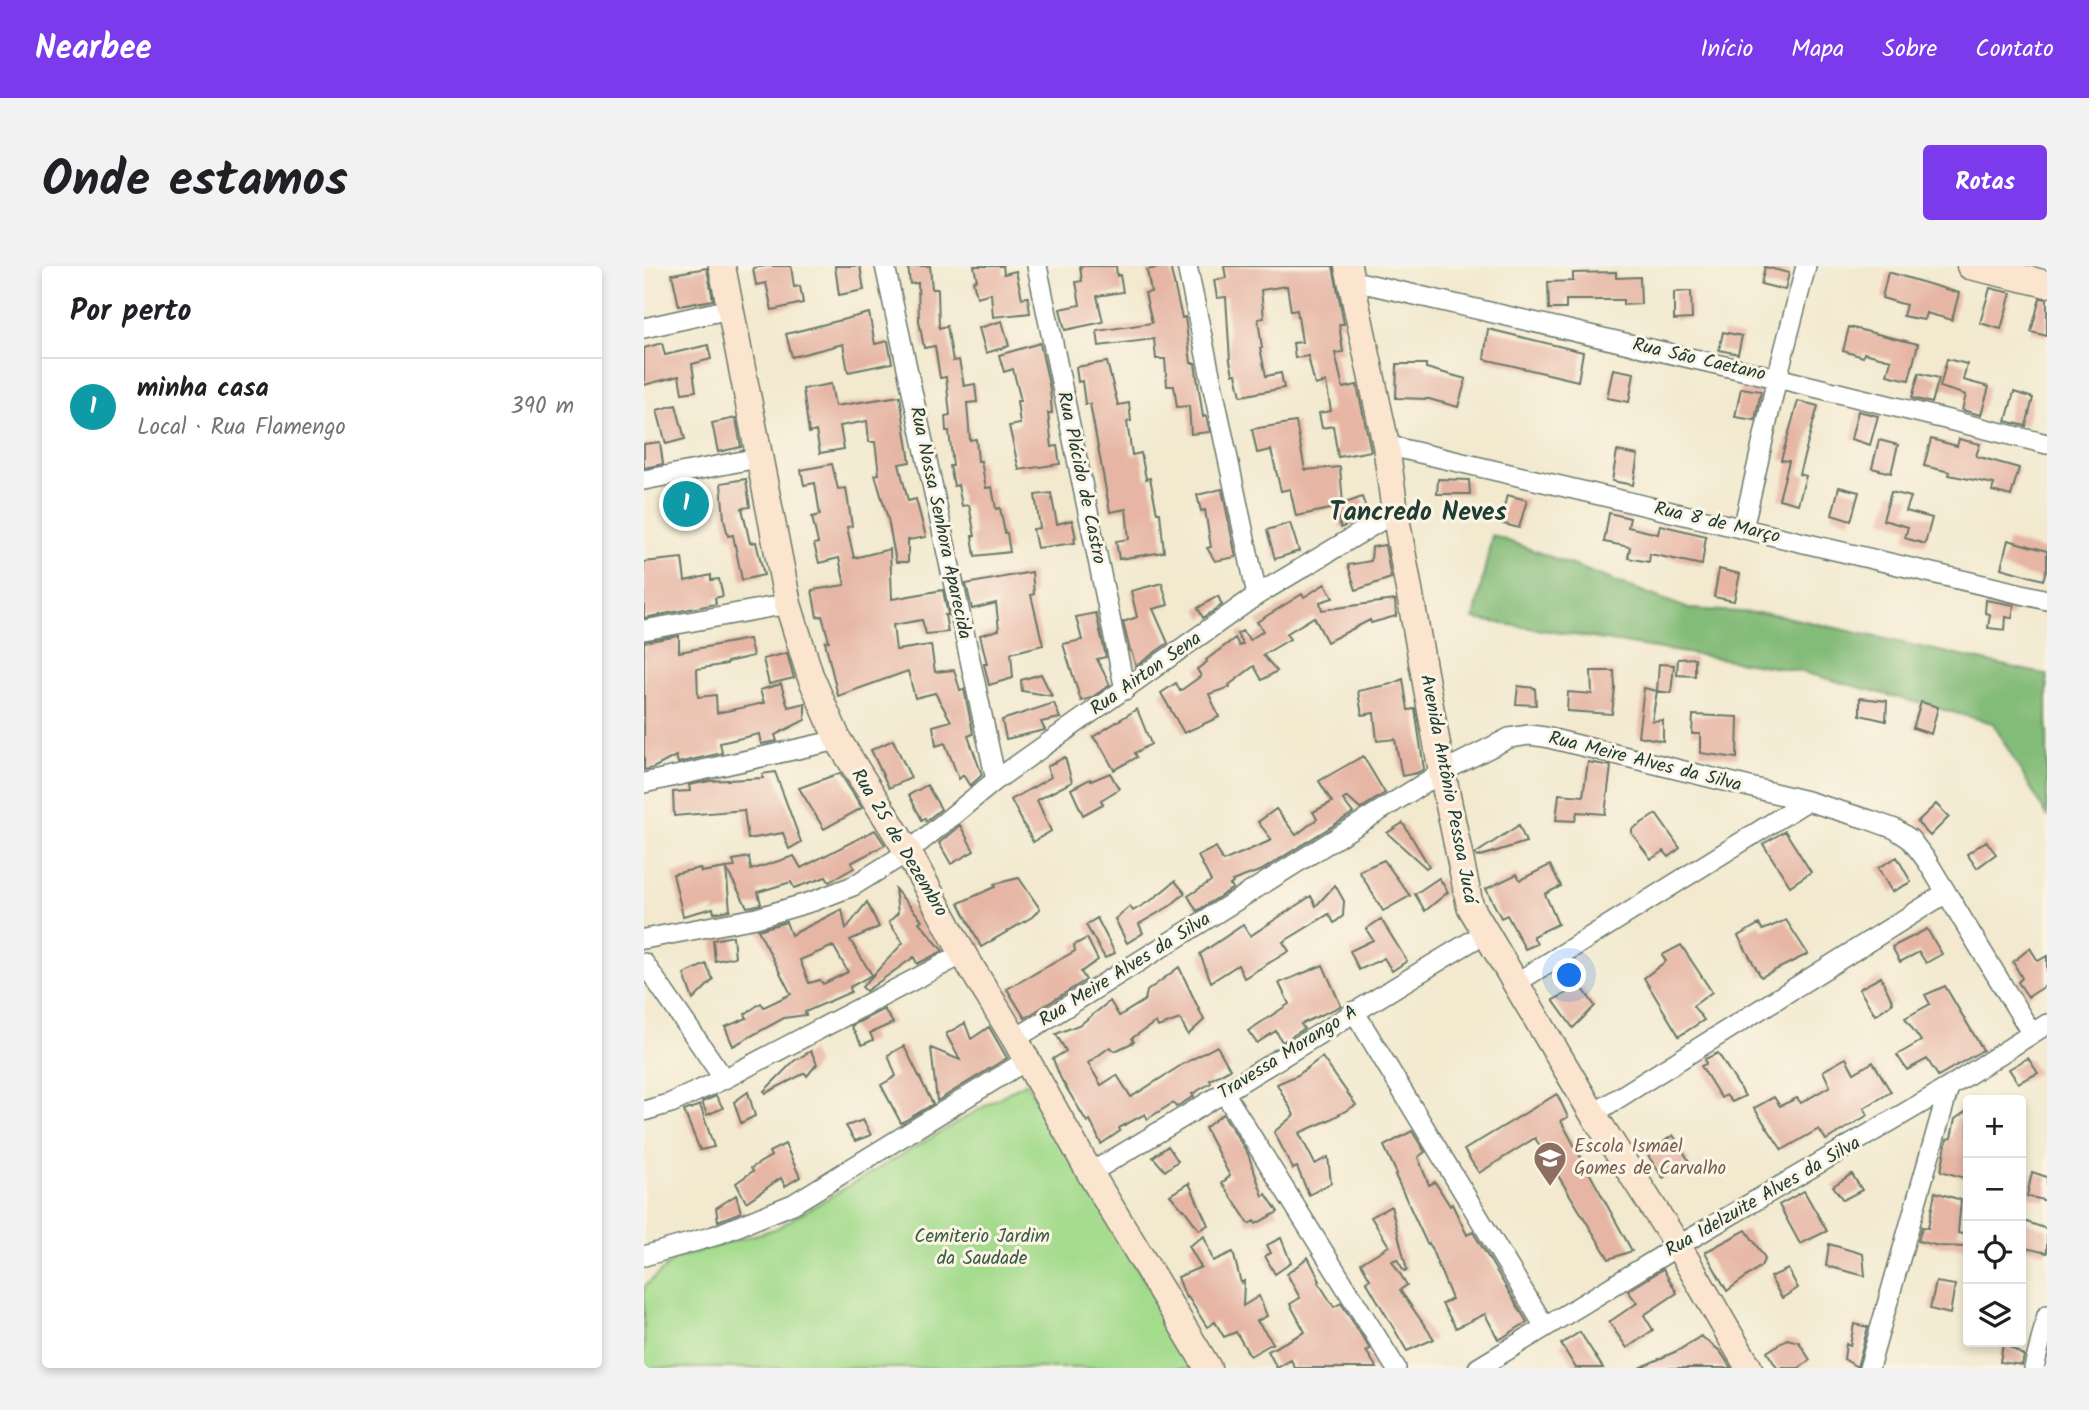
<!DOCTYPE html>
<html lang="pt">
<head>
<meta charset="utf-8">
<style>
  body { margin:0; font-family:Kalam,sans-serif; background:#f2f2f2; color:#202124 }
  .controls { position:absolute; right:21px; bottom:21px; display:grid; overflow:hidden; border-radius:7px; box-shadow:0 4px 10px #0003 }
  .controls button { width:63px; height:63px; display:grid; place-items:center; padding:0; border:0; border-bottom:2px solid #e0e0e0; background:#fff; color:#202124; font:35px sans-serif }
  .you { position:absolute; left:926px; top:710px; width:24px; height:24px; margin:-18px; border:5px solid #fff; border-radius:50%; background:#1a73e8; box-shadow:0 0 0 10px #1a73e833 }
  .badge { display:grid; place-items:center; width:46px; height:46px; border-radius:50%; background:#7c3aed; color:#fff; font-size:23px; font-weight:700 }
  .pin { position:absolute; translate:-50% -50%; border:4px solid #fff; box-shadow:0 2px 7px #0006 }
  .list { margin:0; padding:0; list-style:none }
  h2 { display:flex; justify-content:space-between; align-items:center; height:91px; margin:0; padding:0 28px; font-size:30px }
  h2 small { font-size:23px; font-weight:400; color:#757577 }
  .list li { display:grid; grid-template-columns:46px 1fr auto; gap:21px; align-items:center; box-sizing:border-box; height:98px; padding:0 28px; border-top:2px solid #e0e0e0 }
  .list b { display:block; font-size:26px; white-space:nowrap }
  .list p { margin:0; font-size:23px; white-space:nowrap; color:#757577 }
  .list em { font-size:23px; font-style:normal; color:#757577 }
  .icon { flex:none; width:38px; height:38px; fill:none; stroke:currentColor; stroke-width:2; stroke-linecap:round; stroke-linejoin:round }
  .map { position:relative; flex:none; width:1403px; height:1102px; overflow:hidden; border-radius:7px }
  header { display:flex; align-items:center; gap:42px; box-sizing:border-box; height:98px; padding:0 35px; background:#7c3aed; color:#fff }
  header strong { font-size:33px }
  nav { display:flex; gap:38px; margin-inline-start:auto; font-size:24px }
  .intro { display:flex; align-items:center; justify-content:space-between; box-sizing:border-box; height:168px; padding:0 42px }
  h1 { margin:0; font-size:49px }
  .button { padding:18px 32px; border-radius:7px; background:#7c3aed; color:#fff; font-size:24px; font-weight:700 }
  main { display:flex; gap:42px; padding:0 42px }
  aside { flex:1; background:#fff; border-radius:7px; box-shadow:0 4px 10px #0003 }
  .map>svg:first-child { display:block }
  .green { fill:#a4db8d; stroke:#628c60; stroke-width:2 }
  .forest { fill:#83bb78; stroke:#517c56; stroke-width:2 }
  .building { fill:#e6b5a4; fill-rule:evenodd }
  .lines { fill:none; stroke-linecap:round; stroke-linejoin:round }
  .street-casing { stroke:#69796a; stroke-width:22 }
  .secondary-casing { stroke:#69796a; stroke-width:29 }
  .street { stroke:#fff; stroke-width:19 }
  .secondary { stroke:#fbe5cf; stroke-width:26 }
  .labels { text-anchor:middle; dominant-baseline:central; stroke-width:6; stroke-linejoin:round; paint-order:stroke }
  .street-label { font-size:19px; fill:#1f3d34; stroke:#fcf5e5 }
  .education-label { font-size:19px; fill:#785e54; stroke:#fcf5e5; text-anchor:start }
  .park-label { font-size:19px; fill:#3a5d46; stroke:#fcf5e5 }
  .district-label { font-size:26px; font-weight:bold; fill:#1f3d34; stroke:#fcf5e5 }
</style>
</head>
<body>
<header>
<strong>Nearbee</strong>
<nav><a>Início</a><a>Mapa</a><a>Sobre</a><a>Contato</a></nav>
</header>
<div class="intro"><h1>Onde estamos</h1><a class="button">Rotas</a></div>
<main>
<aside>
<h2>Por perto<small></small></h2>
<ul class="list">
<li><span class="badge" style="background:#0f9aa8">1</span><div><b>minha casa</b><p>Local · Rua Flamengo</p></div><em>390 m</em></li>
</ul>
</aside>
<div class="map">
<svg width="1403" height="1102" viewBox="0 0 1403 1102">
  <rect width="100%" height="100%" fill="#fcf5e5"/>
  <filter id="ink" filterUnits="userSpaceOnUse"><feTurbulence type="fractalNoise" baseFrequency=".0143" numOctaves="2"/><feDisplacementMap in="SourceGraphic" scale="14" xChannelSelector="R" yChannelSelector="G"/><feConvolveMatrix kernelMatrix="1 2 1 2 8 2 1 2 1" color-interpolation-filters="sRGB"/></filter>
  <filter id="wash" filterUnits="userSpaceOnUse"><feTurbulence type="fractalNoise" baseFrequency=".00686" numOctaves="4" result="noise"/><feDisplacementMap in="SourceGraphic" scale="28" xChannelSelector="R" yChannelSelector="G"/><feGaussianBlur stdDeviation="1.57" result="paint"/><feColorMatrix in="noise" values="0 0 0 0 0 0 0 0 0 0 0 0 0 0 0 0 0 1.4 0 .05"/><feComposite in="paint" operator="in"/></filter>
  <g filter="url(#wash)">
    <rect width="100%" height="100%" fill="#f2e9cf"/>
    <!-- green -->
    <path class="green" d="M382 816 553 1102H0V1021L32 992 131 963Z"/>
    <!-- forest -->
    <path class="forest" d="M848 269 1045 343 1129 348 1403 409V550L1349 457 1154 405 830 353Z"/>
    <g id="blocks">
      <!-- building -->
      <path class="building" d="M122 0H147L150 21 156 20 159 37 128 44 122 17 112 19 109 2Z
        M191 0H216L220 24 195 29Z
        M264 0H286L288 23H294L295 62 303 60 309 95 315 94 320 120 331 118 333 136 323 137 326 174 332 173 334 195H337L342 222 348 221 352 243 356 242 361 267H363L366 286 331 290 328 270H331L325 239 318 240 314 219 310 220 306 200H309L305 165H302L301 150 306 149 302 111 296 112 291 80 280 82 275 55 274 17 266 18Z
        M330 0H359L360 8 372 5 378 32 384 31 386 47 349 51 347 27 333 31 329 15 333 14Z
        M436 0H472L473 10 476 9 479 26 453 30 459 56 421 64 416 43 436 39 432 16 438 15Z
        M521 0H526L538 52 541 51 547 97H551L559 151 562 150 566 166 547 168 545 140 533 141 530 120H523L521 93H512L510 73 455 80 453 65 508 57 501 27 507 26 503 4Z
        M580 0H689L700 58H695L699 86 691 87 699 122 713 119 727 185 694 191 689 160 678 162 675 147 687 145 682 116 671 119 664 90 651 92 649 77 658 76 653 44 647 45 643 20 617 24 620 52 614 53 618 82H616L622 110 637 107 640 122 597 130 592 108H589L586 95 582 31 573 32 570 14 582 12Z
        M1121 1 1145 7 1141 24 1117 18Z
        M63 2 69 34 35 40 28 8Z
        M972 6V12L996 11 997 38 979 39V34H922V43H905L904 16 929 15V7Z
        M1244 6 1315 27 1308 54 1282 47 1280 54 1259 50 1262 39 1238 32Z
        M1346 22 1367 27 1357 63 1336 57Z
        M1047 25 1048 53 1030 54V26Z
        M1396 32 1403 33V70L1387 66Z
        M225 47 231 78 244 75 248 97 204 106 199 78 148 91 142 68Z
        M358 55 365 80 342 87 335 62Z
        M1205 61 1274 78 1265 114 1243 109 1247 94 1220 87 1219 91 1199 85Z
        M844 63 939 86 934 115 840 93Z
        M1079 66 1098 70 1094 88 1075 84Z
        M18 77 21 89 64 79 67 93 48 98 52 125 38 127 35 110 0 119V82Z
        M396 77 406 123 408 147H404L408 181 413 180 416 198 375 204 365 160 376 158 373 135H377L369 103 360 106 355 89Z
        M1303 93 1323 98 1319 114 1345 121 1337 149 1318 144 1322 129 1296 121Z
        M463 96 474 139 485 137 487 155 483 156 488 189 497 187 502 213 506 212 513 247H516L520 286 475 293 472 275 485 273 482 243 466 246 446 138H441L438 115 434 116 432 101Z
        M753 98H782V102L822 113 814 141 785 133 752 132Z
        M969 103 990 107 985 136 963 132Z
        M1275 107 1295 112 1288 137 1268 132Z
        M187 118 191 140 256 130 266 196 255 198 264 235 272 233 282 271 264 274V296H252L244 253 231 209 235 208 231 176H225L223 155 196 160 200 183 176 187 172 165 165 167 159 123Z
        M1097 122 1117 125 1111 154 1091 151Z
        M1370 126 1389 132 1382 160 1362 155Z
        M1154 135 1174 140 1155 208 1162 210 1154 238 1135 233 1145 195 1137 194Z
        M32 139 41 173 22 178 13 144Z
        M1214 145 1234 150 1226 179 1207 173Z
        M92 152 97 181 74 186 68 157Z
        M652 156 661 204 696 201 699 238 718 231 724 248 697 262 691 242 652 250 646 223 637 225 627 184 613 187 608 163Z
        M1287 173 1313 180 1315 173 1336 178 1332 190 1375 202 1367 230 1348 225 1350 218 1305 209 1306 206 1280 200Z
        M1235 174 1254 179 1247 207 1228 202Z
        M16 176 19 198 0 202V178Z
        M973 185 994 189 989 219 968 215Z
        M188 198 194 223 202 222 208 260 203 261 210 292 246 283 248 333 299 324 304 349H301L304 366 282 368 278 354 249 359 252 384 287 379 291 406 310 404 316 424 320 423 328 462 329 468 324 470 338 509 326 520 319 509 315 513 301 477 292 480 289 460 307 455 291 427 271 432 264 405 194 430 181 376 185 375 178 350 173 351 168 324 201 319 195 292 175 297 170 278 174 277 168 251 176 249 171 217 160 219 157 204Z
        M102 213 106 241 98 242 106 277 112 276 120 309 98 314 89 269 84 270 80 253 77 217Z
        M794 213 825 214 826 228H793Z
        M48 219 53 255 35 257 30 222Z
        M1195 221 1215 226 1207 255 1188 249Z
        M578 223 592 291 571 295 563 282 567 281 561 244 557 245 553 229Z
        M1247 226 1267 231 1262 245 1288 252 1281 278 1261 272 1264 261 1239 254Z
        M407 227 413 258 428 254 432 272H430L431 277 393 282 389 263 396 262 391 229Z
        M863 229 883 234 875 262 856 257Z
        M965 247 986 252 984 261 1014 268 1016 259 1062 270 1058 299 1006 288 1005 296 984 292 986 281 960 276Z
        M646 257 655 285 631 293 623 264Z
        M1364 274 1403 285V301L1399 314 1357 302Z
        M741 279 747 312 712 324 704 299 727 295 728 281Z
        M38 292 41 315 67 309V314L75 313 79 330 71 332 72 338 0 352V296Z
        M1075 303 1096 308 1090 335 1070 331Z
        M388 306 390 328 387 329 399 379 367 387 369 412 345 419 340 398H343L336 369 355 364 352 337 328 343 322 318Z
        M518 317 524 339 509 343 524 377 492 400 487 385H486L479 356 493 351 487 325Z
        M681 318 689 332 676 336 678 344 751 334 752 350 727 357 726 354 683 376 670 351 642 368 646 373 619 389 633 405 618 414 610 400 585 419 586 421 565 428 575 451 540 467 517 427 532 417 536 425 557 410 553 403 563 396 562 394 591 372 595 380 599 378 593 368 598 365 606 374 619 365 613 356 658 328 660 331Z
        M574 330 578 339 559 352 554 342Z
        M1342 334 1370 339 1368 352 1362 351 1361 364 1344 362 1346 348 1341 347Z
        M452 347 462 391 453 393 466 419 447 432 437 435 419 378 438 374 432 351Z
        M35 370V386L105 373 109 390 83 396V398L53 403 54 431 72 429 73 447 120 437 116 424 137 418 144 441 161 437V454L131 469 133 475 117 478 115 468 76 477 78 487 34 497 32 490 9 502 0 504V376Z
        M143 387 150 412 125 418 119 393Z
        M1051 392V410L1033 409 1034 393Z
        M1015 398 1030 399 1027 427 1013 425Z
        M947 405H970L971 422 968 448 923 445 924 426 948 428Z
        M397 408 408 430 378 425 377 414Z
        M759 413 764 444 771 443 780 503 773 507 758 510 751 473 733 475 730 447 718 449 714 425 747 418Z
        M874 420 891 422 892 439 872 438Z
        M1000 422 1013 425 1008 455 1019 454V475L994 470Z
        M1216 432 1243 435 1242 455 1216 449Z
        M1277 436 1294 441 1287 468 1269 462Z
        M410 437 416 452 397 456 401 464 362 473 358 454Z
        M493 443 507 478 491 487 493 491 470 504 458 482 449 471Z
        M1049 449 1094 451 1093 492 1056 487V468H1048Z
        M249 474 267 512 245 522 227 484Z
        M719 490 741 527 716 543 703 531 699 534 709 547 618 604 588 615 589 617 586 619 589 622 553 645 544 630 567 615 554 590 572 581 579 595 628 574 614 556 632 543 652 569 673 553 669 546 688 536 675 515Z
        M421 491 428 516 393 534 407 565 389 576 367 534 407 511 403 501Z
        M944 496 967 500 961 548 933 546 931 555 912 554 915 528 939 530Z
        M131 506 157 576 145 583 139 567 104 573 100 544 30 550 29 526 46 525 45 519 66 515 119 512 118 508Z
        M196 507 218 542 180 563 155 522Z
        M466 507 475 523 457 534 459 538 439 549 427 523 446 513 447 515Z
        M283 519 297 543 282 555 281 552 278 554 265 529Z
        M1292 538 1305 551 1286 570 1273 556Z
        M1012 548 1036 582 1025 591 1020 585 1007 593 988 568V563Z
        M759 557 785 600 782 602 743 567Z
        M316 559 330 585 307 598 295 577Z
        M875 559 882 576 833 591 831 588Z
        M231 564 241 579 207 597 210 602 185 616 182 611 150 622 147 616 114 626 117 638 109 640 103 641 82 602 91 601 89 594 105 591 107 604 150 590 157 602Z
        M1141 565 1167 606 1146 620 1119 578Z
        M1342 575 1352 588 1333 602 1323 588Z
        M1253 591 1267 616 1248 626 1234 602Z
        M740 594 766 630 739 645 715 605Z
        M906 599 917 620 901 628 914 658 889 670 893 678 881 683 863 649 857 652 842 623 873 608 876 614Z
        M56 602 57 606 82 602 86 644 70 647 69 642 39 650 29 608Z
        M375 612 396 643 388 651 337 681 315 637 351 621 350 618Z
        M795 612 804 626 781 645 771 628Z
        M531 615 541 627 526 640 495 658 499 667 483 677 471 653 486 640 489 645 509 633Z
        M691 619 700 635 699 650 690 657 685 648 639 676 645 685 600 712 594 699 567 716 556 688 599 659 606 670 667 630 672 640Z
        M251 623 278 654 275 656 299 685 273 698 270 691 222 725 218 721 259 677 245 656 254 647Z
        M223 636 235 661 206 674 228 709 206 721 207 726 161 746 162 749 140 752 89 780 81 761 103 752 101 748 117 737 120 741 147 728 114 664 142 656 147 669 198 643 202 663ZM189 680 187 682 190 681 204 706 179 718 176 714 165 717 156 694Z
        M453 652 471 687 461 692 442 659Z
        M737 653 763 695 748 705 740 692 715 704 706 685 729 674 722 663Z
        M1142 654 1164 688 1117 711 1094 670 1115 658 1119 664Z
        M1283 663 1298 688 1282 697 1275 686 1256 696 1248 681Z
        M89 670 91 691 71 695 69 674Z
        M443 672 454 694 437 706 442 714 381 752 363 723 431 685 430 679Z
        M1037 679 1068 726 1049 740 1060 754 1035 770 1000 712 1022 695 1018 689Z
        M1386 682 1394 695 1403 690V719L1384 731 1374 716 1378 712 1369 696Z
        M62 698 69 714 49 734 40 708Z
        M679 699 697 740 657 758 660 763 638 776 632 765 613 777 604 765 645 738 635 717Z
        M535 701 560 754 544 769 536 753 514 761 512 756 488 772 490 776 471 785 466 781 444 797 457 819 473 809 487 831 539 798 573 780 586 803 566 814 567 817 548 828 550 830 532 841 529 837 503 853 501 848 475 862 476 865 457 878 446 854 443 856 417 813 409 793 422 785 412 768 437 758 466 735 475 750 501 734 503 725Z
        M1237 711 1249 737 1231 749 1215 723Z
        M937 720 951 740 929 762 909 734Z
        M1301 720 1339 784 1294 810 1283 793 1263 804 1253 789 1277 775 1261 752 1286 738 1281 729Z
        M240 743 249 757 226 767 229 774 218 779 207 760Z
        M321 757 327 773 345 761 363 792 293 835 287 782 316 794 302 768Z
        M260 780 289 838 257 857 237 819 252 810 244 789Z
        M167 785 173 798 163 810 161 807 122 827 120 825 150 795Z
        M1074 787 1101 830 1088 836 1082 829 1077 832 1057 800 1062 798 1061 793Z
        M678 791 712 839 685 854 655 867 671 898 684 891 687 917 665 929 653 901 649 903 630 866 650 849 633 818 654 809Z
        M1202 792 1210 807 1229 796 1247 826 1220 842 1224 849 1182 874 1175 863 1138 884 1110 842 1130 831 1136 840 1153 832 1157 837 1186 820 1179 805Z
        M1384 792 1394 807 1374 817 1365 803Z
        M104 826 111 850 97 857 90 836Z
        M913 828 924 851 917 855 988 985 965 993 891 872 835 907 820 884Z
        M72 830 79 842 63 849 58 836Z
        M56 839 70 881 56 884 40 845Z
        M1324 844V913L1297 905 1303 873 1307 872 1311 853Z
        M579 848 604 888 619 930 622 928 634 946 612 958 610 955 605 958 578 917 586 910 561 862Z
        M219 854 227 869 211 875 202 860Z
        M768 865 781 886 774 891 785 919 791 916 806 940 808 938 823 969 829 966 883 1056 858 1072 854 1073 841 1048 812 1062 798 1038 808 1033 785 977 783 978 751 909 753 908 740 880Z
        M1029 869 1045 895 1019 912 1003 888Z
        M141 878 156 911 141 920 137 912 102 936 92 917 109 905 107 902 127 890 125 886Z
        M524 880 534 895 521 905 509 891Z
        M1388 906 1403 911V935L1383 930Z
        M1208 908 1218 924 1199 934 1189 920Z
        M545 917 564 959 555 964 540 943 539 944 526 929Z
        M1160 925 1183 965 1156 978 1135 939Z
        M1291 926 1317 934 1314 967 1324 969V981L1295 980 1274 975 1278 961 1284 962Z
        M92 929 97 946 74 955 72 942Z
        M747 940 763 1004 760 1005 753 993 748 995 763 1019 756 1024 790 1073 763 1085 722 1015 726 1013 717 997 745 980 727 951Z
        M1377 954 1403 963V987L1377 981Z
        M1102 964 1121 992 1117 1000 1083 1025 1061 986Z
        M560 970 569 995 589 986 597 1017 600 1015 599 1040 615 1030 623 1050 613 1055 629 1077 606 1090 592 1066 580 1071 571 1056 563 1061 544 1031 542 1032 534 1011 557 1001 545 980Z
        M637 972 647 997 631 1008 621 990 627 987 623 979Z
        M1185 978 1219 988 1221 1010 1182 1000Z
        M664 991 676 1015 674 1016 690 1041 697 1037 726 1083 722 1085 733 1102H651L647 1094 633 1102 624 1085 661 1066 646 1038 656 1032 643 1008Z
        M1019 1003 1033 1027 1000 1049 1009 1064 983 1082 965 1056 993 1037 984 1025Z
        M1144 1003 1154 1022 1138 1032 1126 1011Z
        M1292 1016 1311 1019 1306 1048 1286 1043Z
        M1210 1058 1224 1061 1213 1101 1200 1093 1202 1078 1206 1080Z
        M936 1066 959 1102H932L917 1078Z
        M1057 1070 1076 1085 1087 1102H995L1035 1084Z
        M1143 1073 1155 1076 1166 1094 1155 1102H1133L1123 1086Z
        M1359 1077 1380 1090 1378 1099 1356 1096Z"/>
    </g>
  </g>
  <g filter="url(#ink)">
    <use href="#blocks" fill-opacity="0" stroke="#69796a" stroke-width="2"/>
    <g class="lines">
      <defs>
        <path id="street" d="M241 0 352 514
          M393 0 481 424
          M543 0 613 329
          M706 14 1133 112 1403 178
          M0 62 86 43
          M742 179 1403 334
          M0 214 114 192
          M1099 263 1133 112 1162 0
          M0 364 144 338
          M0 517 194 474
          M0 673 112 652 170 635 209 620 264 586 352 514 613 329 751 246
          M0 697 80 813
          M872 717 1163 535
          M710 745 901 1061
          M371 773 798 506 865 472 885 469 901 471 1163 535 1226 554 1251 563 1266 573 1283 595 1388 768
          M581 828 752 1102
          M0 845 27 837 80 813 319 688
          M949 848 1302 627
          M446 907C579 829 709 746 841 667
          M0 990 70 970 149 938 383 794
          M834 1102 1034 980 1305 821 1403 758
          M1225 1102 1305 821
          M1390 1102 1403 1049"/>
        <path id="secondary" d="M78 0 144 338 166 409 194 474 264 586 319 688 371 773 446 907 564 1102
          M704 0 742 179 751 246 798 506 826 640 949 848 1034 980 1105 1102
          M1326 0 1403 18"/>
      </defs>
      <!-- street casing -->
      <use href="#street" class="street-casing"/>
      <!-- secondary casing -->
      <use href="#secondary" class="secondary-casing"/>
      <!-- street -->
      <use href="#street" class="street"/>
      <!-- secondary -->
      <use href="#secondary" class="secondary"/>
    </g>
  </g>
  <!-- icons -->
  <defs>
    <symbol id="school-pin" viewBox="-11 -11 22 30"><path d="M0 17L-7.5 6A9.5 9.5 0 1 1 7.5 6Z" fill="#8d6e63" stroke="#fcf5e5"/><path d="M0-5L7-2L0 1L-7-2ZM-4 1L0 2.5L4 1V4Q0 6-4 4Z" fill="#fff"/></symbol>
  </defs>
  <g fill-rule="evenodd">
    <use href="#school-pin" x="887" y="873" width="38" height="52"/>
  </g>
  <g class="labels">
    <!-- street labels -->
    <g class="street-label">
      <text transform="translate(1055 94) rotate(13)">Rua São Caetano</text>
      <text transform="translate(437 212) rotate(78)">Rua Plácido de Castro</text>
      <text transform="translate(296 257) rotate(78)">Rua Nossa Senhora Aparecida</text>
      <text transform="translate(1073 257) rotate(13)">Rua 8 de Março</text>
      <text transform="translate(502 408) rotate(-35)">Rua Airton Sena</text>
      <text transform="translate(1001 496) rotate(14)">Rua Meire Alves da Silva</text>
      <text transform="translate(804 523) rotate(79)">Avenida Antônio Pessoa Jucá</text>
      <text transform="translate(255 577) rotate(59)">Rua 25 de Dezembro</text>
      <text transform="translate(481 704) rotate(-32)">Rua Meire Alves da Silva</text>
      <text transform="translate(644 787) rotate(-32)">Travessa Morango A</text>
      <text transform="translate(1119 931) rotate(-30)">Rua Idelzuite Alves da Silva</text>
    </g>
    <!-- education labels -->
    <g class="education-label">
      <text x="930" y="881">Escola Ismael<tspan x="930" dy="22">Gomes de Carvalho</tspan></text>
    </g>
    <!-- park labels -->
    <g class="park-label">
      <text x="338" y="971">Cemiterio Jardim<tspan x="338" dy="22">da Saudade</tspan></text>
    </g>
    <!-- district labels -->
    <g class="district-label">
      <text x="774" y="247">Tancredo Neves</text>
    </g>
  </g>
</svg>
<div class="controls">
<button>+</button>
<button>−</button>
<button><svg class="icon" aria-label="locate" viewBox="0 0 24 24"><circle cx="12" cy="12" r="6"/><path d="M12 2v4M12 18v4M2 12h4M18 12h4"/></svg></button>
<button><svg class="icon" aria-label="layers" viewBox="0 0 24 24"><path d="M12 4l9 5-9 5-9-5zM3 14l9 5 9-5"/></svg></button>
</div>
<div class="you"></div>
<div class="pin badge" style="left:42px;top:238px;background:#0f9aa8">1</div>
</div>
</main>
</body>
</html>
